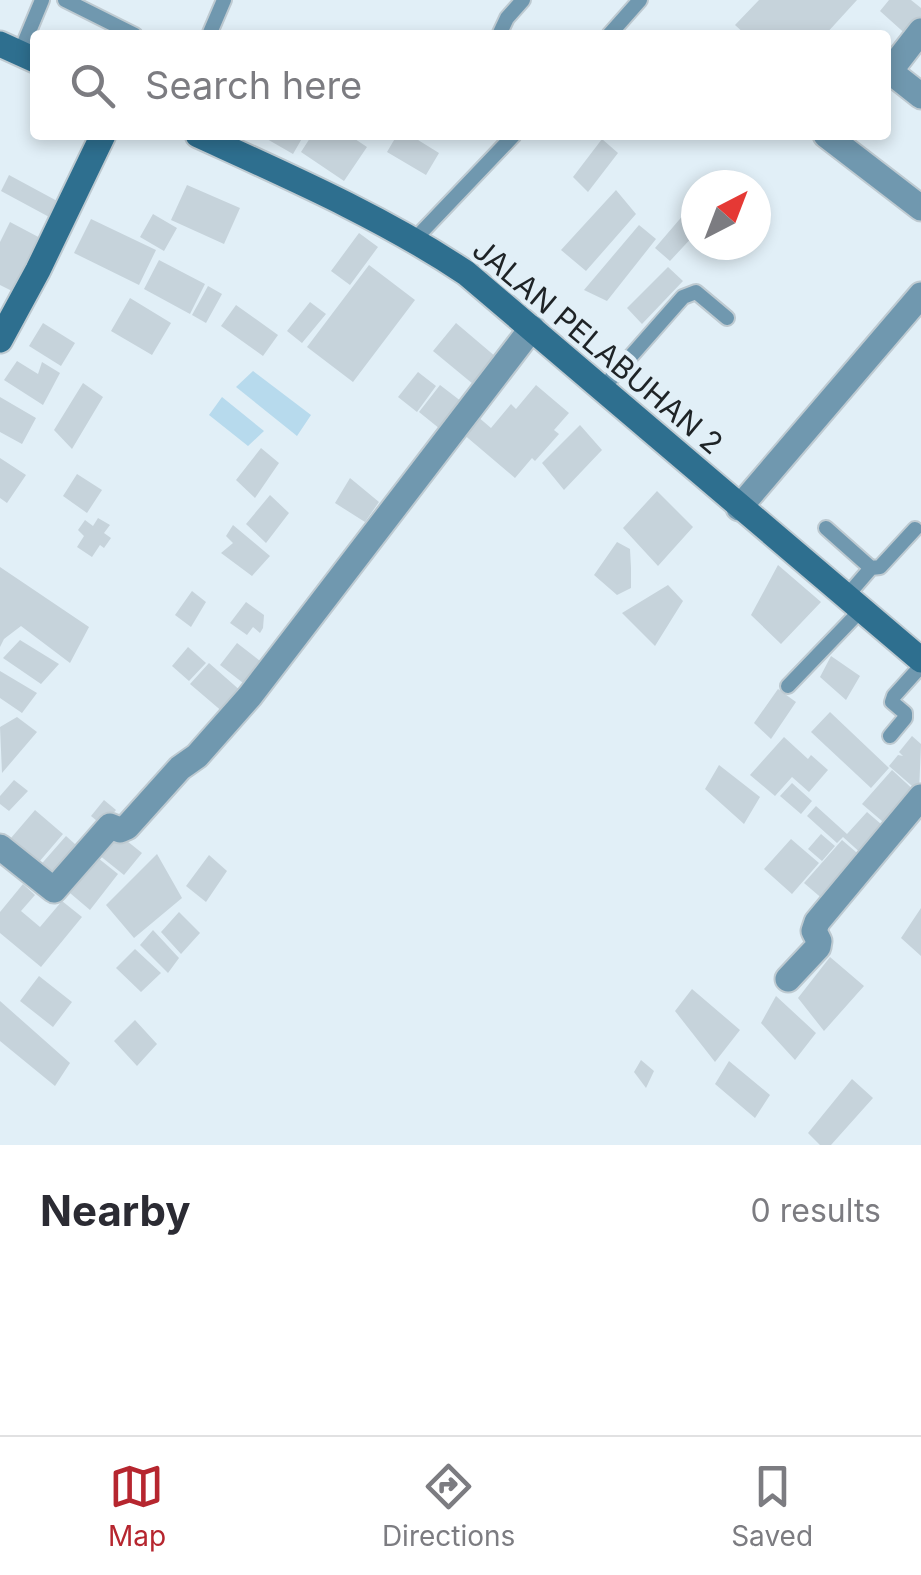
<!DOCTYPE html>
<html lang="en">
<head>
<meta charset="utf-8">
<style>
  body { margin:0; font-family:Inter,sans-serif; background:#f7f7f7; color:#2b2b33 }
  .compass { position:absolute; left:681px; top:170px; width:90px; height:90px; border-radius:50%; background:#fff; box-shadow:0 5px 15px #0003; rotate:42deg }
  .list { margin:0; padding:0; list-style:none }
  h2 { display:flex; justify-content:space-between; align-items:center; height:130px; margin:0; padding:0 40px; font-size:42px }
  h2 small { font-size:32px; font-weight:400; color:#7c7c81 }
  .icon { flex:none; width:55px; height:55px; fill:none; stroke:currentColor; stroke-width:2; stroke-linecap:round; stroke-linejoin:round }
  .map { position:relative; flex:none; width:921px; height:1145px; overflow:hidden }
  .search { position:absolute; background:#fff; box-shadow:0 5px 15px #0003; left:30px; right:30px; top:30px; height:110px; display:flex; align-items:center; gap:25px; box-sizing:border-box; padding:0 35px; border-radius:10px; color:#7c7c81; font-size:38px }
  .sheet { height:290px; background:#fff }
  nav { display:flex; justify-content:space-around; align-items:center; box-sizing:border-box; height:140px; border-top:2px solid #e1e1e2; background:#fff; font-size:28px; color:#7c7c81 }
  nav a { display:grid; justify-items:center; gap:5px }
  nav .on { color:#b6262f }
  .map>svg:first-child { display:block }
  .green { fill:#b7daed }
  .building { fill:#c6d3db }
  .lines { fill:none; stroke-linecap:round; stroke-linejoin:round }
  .lane-casing { stroke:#becad1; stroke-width:18 }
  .street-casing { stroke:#becad1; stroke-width:29 }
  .secondary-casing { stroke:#becad1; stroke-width:29 }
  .lane { stroke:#7098af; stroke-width:14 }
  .street { stroke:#7098af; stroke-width:25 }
  .secondary { stroke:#2e6f8f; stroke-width:25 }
  .labels { text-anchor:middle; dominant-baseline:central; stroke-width:9; stroke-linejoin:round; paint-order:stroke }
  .street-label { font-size:30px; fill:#1e2326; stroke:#e1eff7 }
</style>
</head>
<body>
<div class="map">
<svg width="921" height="1145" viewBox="0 0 921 1145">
  <rect width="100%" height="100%" fill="#e1eff7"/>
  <!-- green -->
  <path class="green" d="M253 371 311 415 297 436 236 387Z
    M222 397 264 431 248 446 209 415Z"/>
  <!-- building -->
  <path class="building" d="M759 0H857L825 35H746L735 25Z
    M889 0H911L921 8V25L910 38 880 11Z
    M260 135H304L293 154Z
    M312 135H349L367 147 344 181 301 152Z
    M397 135H410L439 153 426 175 387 152Z
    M602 139 618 153 588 192 573 177Z
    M9 175 59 202 51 218 1 191Z
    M187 185 240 208 224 244 171 220Z
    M616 190 636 214 586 271 561 250Z
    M685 213 696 223V233L670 261 655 248Z
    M153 214 177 228 164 251 140 237Z
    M91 219 156 250 139 285 74 253Z
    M10 222 44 240 16 293 0 285V242Z
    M639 225 656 239 607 301 584 290Z
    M359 233 378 247 350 285 331 271Z
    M159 260 205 284 190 314 144 289Z
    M369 265 415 300 353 382 307 347Z
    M668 267 683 281 642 324 627 308Z
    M208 286 222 294 206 323 192 315Z
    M130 298 171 323 152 355 111 331Z
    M310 302 326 314 302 343 287 331Z
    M236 305 278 335 263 356 221 326Z
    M43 323 75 343 61 366 29 346Z
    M456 323 496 357 473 384 433 351Z
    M17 361 38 374 42 362 60 373 43 405 4 380Z
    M418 372 436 386 417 412 398 397Z
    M83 383 103 397 72 449 54 430Z
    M440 385 466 405 445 433 419 412Z
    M536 385 569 413 554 430 559 434 535 461 532 458 515 478 462 433 477 416 491 428 511 404 516 409Z
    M0 397 36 418 22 444 0 432Z
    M580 425 602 450 564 490 542 463Z
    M261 448 279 463 255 498 236 480Z
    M0 458 26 475 7 503 0 498Z
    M77 474 102 490 87 513 63 496Z
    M350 478 379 502 365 522 335 503Z
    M657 491 693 527 658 566 623 528Z
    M270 495 289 513 266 543 246 524Z
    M98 518 110 525 104 533 111 538 104 548 100 545 92 557 77 547 84 536 78 530 85 520 93 526Z
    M233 525 270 556 252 576 221 553 233 543 226 536Z
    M617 542 630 549 631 568V588L617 595 594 575Z
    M778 565 821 602 781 644 751 615Z
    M0 567 89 627 70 663 21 626 4 639 0 647Z
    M668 585 683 601 655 646 622 613Z
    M192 591 206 602 191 627 175 615Z
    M246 602 264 615 263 628 260 633 253 627 247 635 230 623Z
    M20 640 59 664 41 684 3 658Z
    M237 643 264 664 247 686 220 665Z
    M188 647 206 663 189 681 172 666Z
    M831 656 860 676 846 700 820 677Z
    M209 663 242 692 224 713 190 684Z
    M0 671 37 693 22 713 0 698Z
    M778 689 796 702 771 739 754 723Z
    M830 712 889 768 871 788 811 732Z
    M17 717 37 732 2 773 0 727Z
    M912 736 921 744 919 792 889 766 898 755 903 756 899 752Z
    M784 737 808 759 811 755 828 770 809 792 792 777 775 796 750 775Z
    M719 765 760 797 744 824 705 789Z
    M892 770 918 794 889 827 862 804Z
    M14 780 28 791 9 811 0 804V796Z
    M792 783 812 801 801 814 780 796Z
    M104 800 116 810 103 826 91 816Z
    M816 806 847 834 867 812 888 830 864 856 843 837 837 843 807 816Z
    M35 810 63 834 33 869 5 845Z
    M112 829 142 853 124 875 94 851Z
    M821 834 835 846 822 861 808 849Z
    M66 836 85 853 55 886 37 869Z
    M791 839 819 863 792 894 764 869Z
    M842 840 863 858 825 901 804 883Z
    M157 854 182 898 134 938 106 905Z
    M209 855 227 871 206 902 186 886Z
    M98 858 118 874 90 910 70 893Z
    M23 884 35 895 21 911 40 927 62 901 82 917 41 967 0 933V912Z
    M921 908V956L901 938Z
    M179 912 200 933 181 954 161 932Z
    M153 930 179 958 168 973 140 945Z
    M135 949 161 973 141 992 116 968Z
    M830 957 864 986 824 1031 798 998Z
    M39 976 72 1002 53 1027 20 1001Z
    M692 989 740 1030 715 1062 675 1011Z
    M776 996 816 1033 795 1060 761 1023Z
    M0 1001 70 1063 55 1086 0 1041Z
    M135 1020 157 1044 137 1066 114 1041Z
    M641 1060 654 1071 646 1088 634 1072Z
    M729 1061 770 1095 755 1118 715 1084Z
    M852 1079 873 1098 831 1145H820L808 1133Z"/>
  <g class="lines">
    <defs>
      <path id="lane" d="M65 0 135 35
        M209 35 224 0
        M499 35 507 18 523 0
        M609 35 640 0
        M20 53 42 0
        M415 239 514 135
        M602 389 683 297 696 292 727 318
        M826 528 871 568
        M846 597 871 568 880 567 915 529
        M788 686 861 610
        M890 736 905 718V713L892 702 894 696 921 666"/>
      <path id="street" d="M921 31 893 67 897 77 921 96
        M826 135 921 208
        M739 508 921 295
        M0 847 54 890 110 826 120 830 127 827 180 768 197 756 250 696 532 328
        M788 979 818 947 819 941 814 931 817 922 921 797"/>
      <path id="secondary" d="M0 44 35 60
        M198 135C290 177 382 217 466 273L921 660
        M0 340 38 270 103 135"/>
    </defs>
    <!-- lane casing -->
    <use href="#lane" class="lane-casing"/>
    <!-- street casing -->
    <use href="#street" class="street-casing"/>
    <!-- secondary casing -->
    <use href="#secondary" class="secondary-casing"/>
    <!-- lane -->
    <use href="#lane" class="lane"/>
    <!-- street -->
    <use href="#street" class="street"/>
    <!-- secondary -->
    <use href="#secondary" class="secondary"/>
  </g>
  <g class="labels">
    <!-- street labels -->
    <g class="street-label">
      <text transform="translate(598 346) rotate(40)">JALAN PELABUHAN 2</text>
    </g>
  </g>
</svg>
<svg class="compass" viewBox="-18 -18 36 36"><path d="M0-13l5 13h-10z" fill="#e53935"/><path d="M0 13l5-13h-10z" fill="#7c7c81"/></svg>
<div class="search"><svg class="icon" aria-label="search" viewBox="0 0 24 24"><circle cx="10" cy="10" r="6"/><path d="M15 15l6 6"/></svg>Search here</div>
</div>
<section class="sheet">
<h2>Nearby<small>0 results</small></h2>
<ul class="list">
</ul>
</section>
<nav>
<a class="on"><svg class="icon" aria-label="map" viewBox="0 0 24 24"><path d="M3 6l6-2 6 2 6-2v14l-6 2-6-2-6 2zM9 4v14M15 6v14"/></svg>Map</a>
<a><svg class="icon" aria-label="directions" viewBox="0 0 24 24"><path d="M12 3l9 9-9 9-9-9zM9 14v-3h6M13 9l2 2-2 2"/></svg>Directions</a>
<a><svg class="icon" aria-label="saved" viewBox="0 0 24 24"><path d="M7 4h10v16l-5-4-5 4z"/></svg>Saved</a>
</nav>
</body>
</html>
